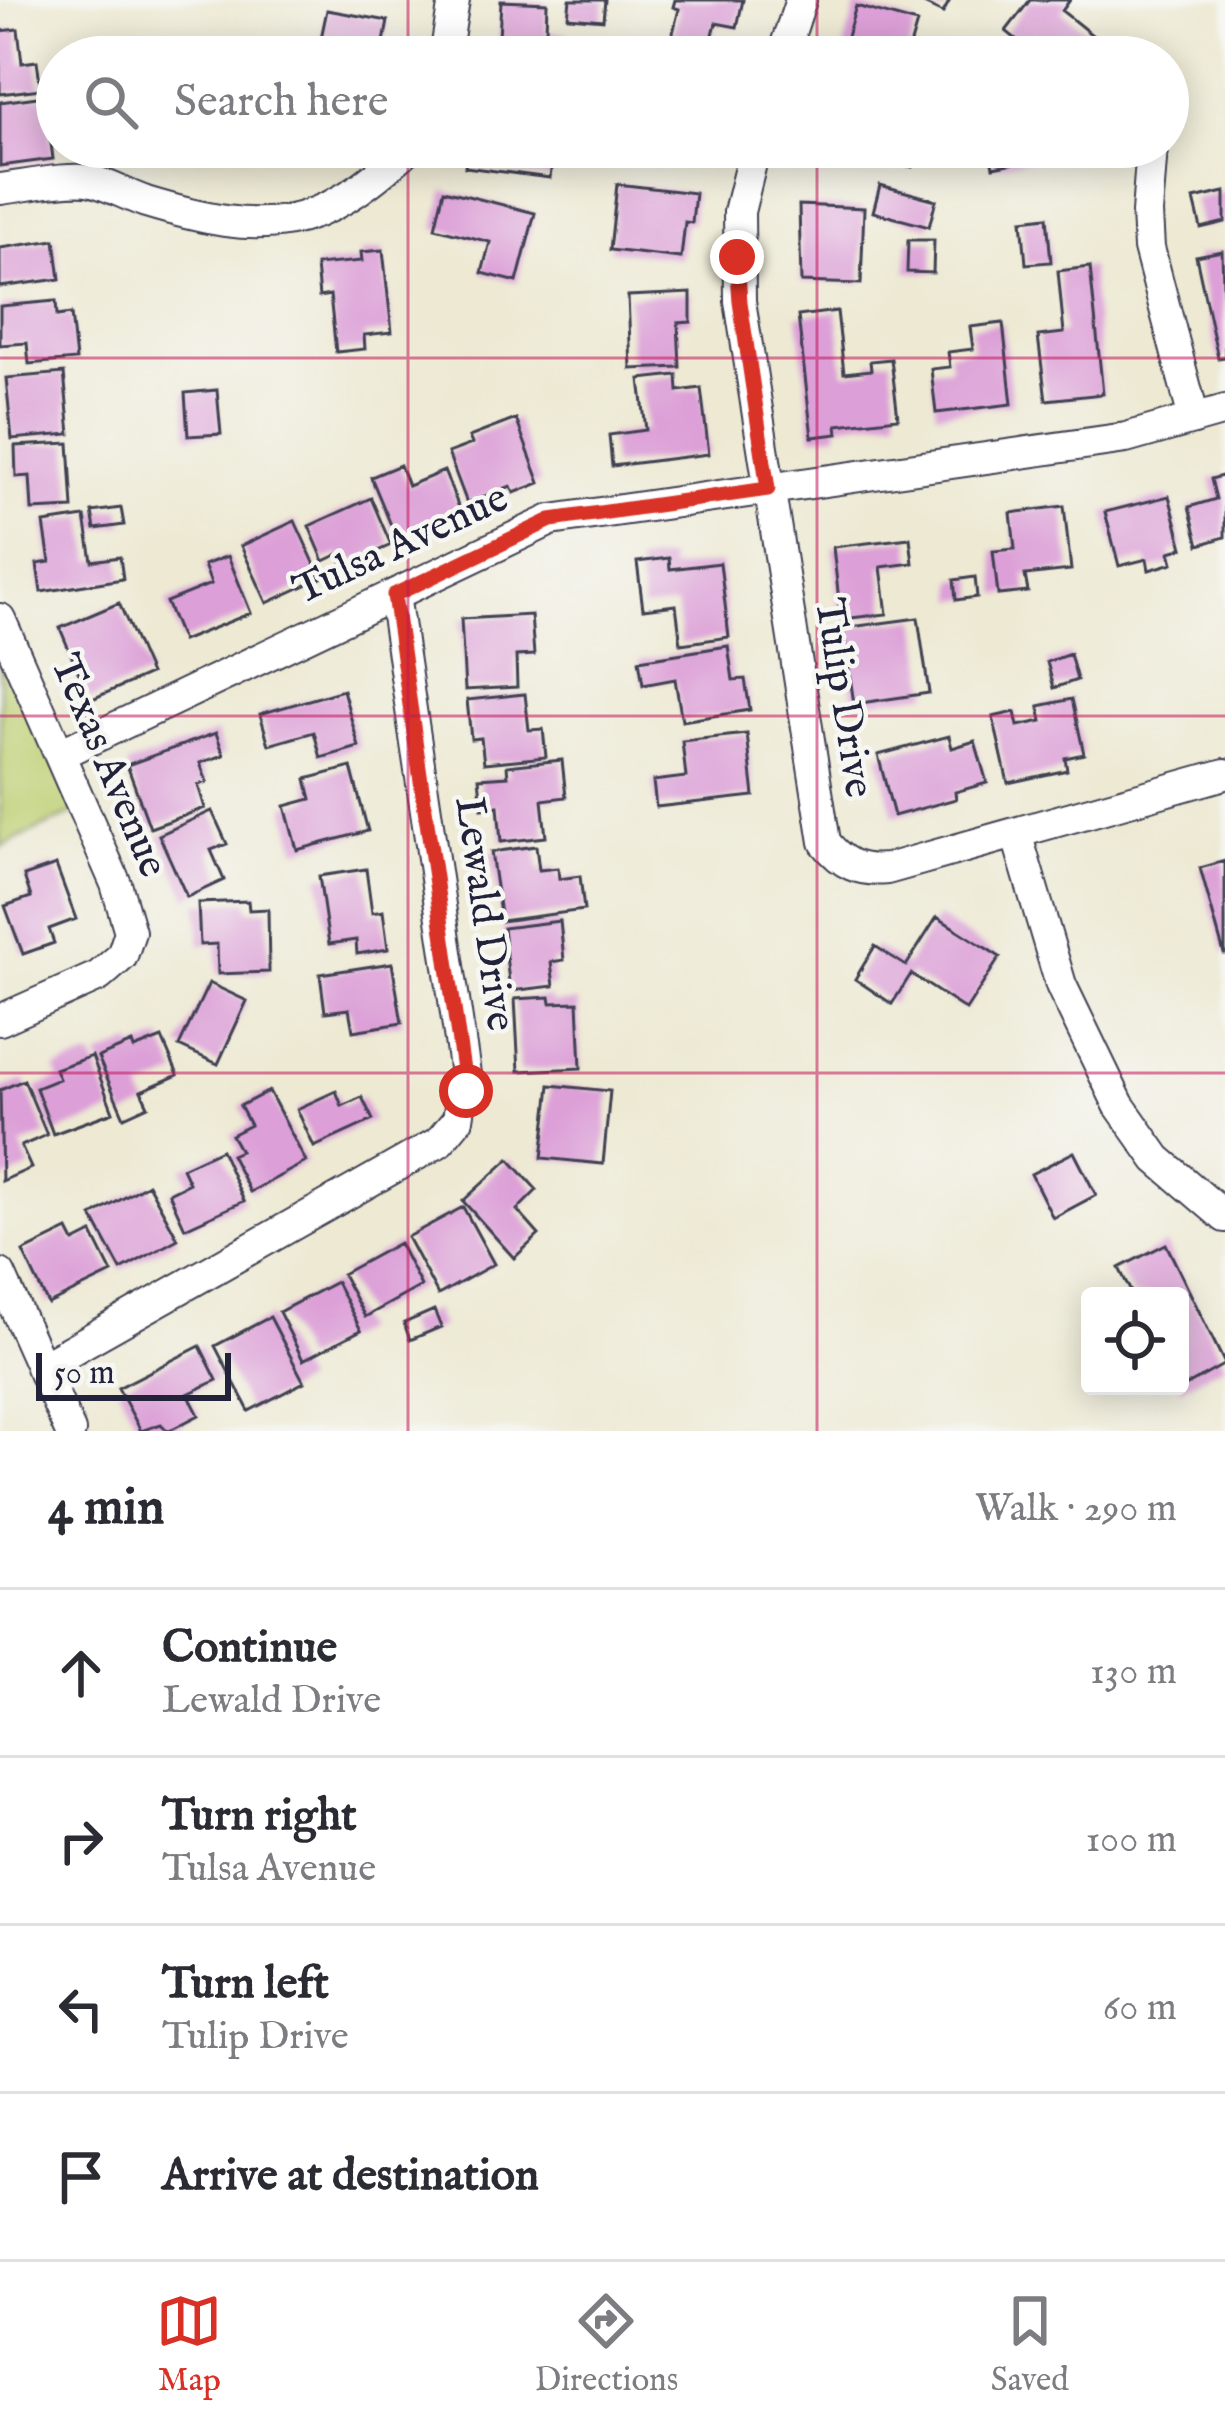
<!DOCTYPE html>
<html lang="en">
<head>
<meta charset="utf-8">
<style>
  body { margin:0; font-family:"IM FELL English",serif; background:#f7f7f7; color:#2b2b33 }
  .controls { position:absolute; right:36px; bottom:36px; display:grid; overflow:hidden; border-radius:12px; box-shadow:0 6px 30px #0003 }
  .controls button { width:108px; height:108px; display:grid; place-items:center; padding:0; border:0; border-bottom:3px solid #e1e1e2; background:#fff; color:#2b2b33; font:60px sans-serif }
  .scale { position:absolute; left:36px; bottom:30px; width:195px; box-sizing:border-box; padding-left:12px; border:6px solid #22223b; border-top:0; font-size:33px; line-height:42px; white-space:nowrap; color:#22223b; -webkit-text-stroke:9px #f6f6f2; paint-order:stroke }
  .stop { position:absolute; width:36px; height:36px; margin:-27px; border:9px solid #d93025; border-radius:50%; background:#fff }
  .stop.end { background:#d93025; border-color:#fff; box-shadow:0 3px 12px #0008 }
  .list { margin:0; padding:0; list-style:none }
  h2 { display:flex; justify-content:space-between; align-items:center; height:156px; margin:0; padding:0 48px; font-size:51px }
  h2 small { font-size:39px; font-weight:400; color:#7c7c81 }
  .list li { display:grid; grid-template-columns:78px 1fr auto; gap:36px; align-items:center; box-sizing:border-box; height:168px; padding:0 48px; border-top:3px solid #e1e1e2 }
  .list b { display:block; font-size:45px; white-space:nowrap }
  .list p { margin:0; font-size:39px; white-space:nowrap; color:#7c7c81 }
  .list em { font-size:39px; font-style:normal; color:#7c7c81 }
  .icon { flex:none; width:66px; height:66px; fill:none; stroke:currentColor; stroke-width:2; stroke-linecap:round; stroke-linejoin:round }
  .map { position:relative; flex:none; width:1225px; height:1431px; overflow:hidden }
  .search { position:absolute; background:#fff; box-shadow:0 6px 30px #0003; left:36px; right:36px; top:36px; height:132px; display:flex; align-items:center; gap:30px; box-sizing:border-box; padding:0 42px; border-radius:66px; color:#7c7c81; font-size:45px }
  .sheet { height:828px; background:#fff }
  nav { display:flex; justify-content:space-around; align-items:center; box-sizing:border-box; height:168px; border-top:3px solid #e1e1e2; background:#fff; font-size:33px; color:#7c7c81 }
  nav a { display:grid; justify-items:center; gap:6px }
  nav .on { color:#d93025 }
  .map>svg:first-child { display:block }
  .green { fill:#becf72; stroke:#707856; stroke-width:3 }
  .building { fill:#dc9fd7 }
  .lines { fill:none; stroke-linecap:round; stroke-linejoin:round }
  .street-casing { stroke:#404052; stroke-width:34 }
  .street { stroke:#fff; stroke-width:30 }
  .route { stroke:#d93025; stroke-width:15 }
  .grid { fill:none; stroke:#c2185b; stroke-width:3; stroke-opacity:0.55 }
  .labels { text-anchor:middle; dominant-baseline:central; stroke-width:9; stroke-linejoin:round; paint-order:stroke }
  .street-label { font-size:42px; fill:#22223b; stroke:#f6f6f2 }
</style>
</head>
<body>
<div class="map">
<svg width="1225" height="1431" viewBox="0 0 1225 1431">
  <rect width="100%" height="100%" fill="#f6f6f2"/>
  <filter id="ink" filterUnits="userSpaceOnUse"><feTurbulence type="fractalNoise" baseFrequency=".00833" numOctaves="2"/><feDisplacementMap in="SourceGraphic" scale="24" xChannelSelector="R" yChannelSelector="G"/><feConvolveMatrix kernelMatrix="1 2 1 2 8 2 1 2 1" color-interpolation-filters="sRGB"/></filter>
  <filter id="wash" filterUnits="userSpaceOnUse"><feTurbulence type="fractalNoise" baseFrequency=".004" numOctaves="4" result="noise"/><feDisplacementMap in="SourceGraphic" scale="48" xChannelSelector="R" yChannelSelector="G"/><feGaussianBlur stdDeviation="2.7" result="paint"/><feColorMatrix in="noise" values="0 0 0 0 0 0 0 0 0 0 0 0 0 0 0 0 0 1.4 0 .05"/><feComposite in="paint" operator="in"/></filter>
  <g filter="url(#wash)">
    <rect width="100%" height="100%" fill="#ede9d3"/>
    <!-- green -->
    <path class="green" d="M0 619 83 809 0 847Z"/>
    <g id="blocks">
      <!-- building -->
      <path class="building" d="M570 0H605L603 20 568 17Z
        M675 0H743L737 27 716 23 709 50 671 41 679 9 673 7Z
        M915 0H950L943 13Z
        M1030 0H1070L1062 11 1092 35 1074 57H1038L1006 31Z
        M501 1 547 3 546 32 568 33 567 57H498Z
        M856 6 917 23 907 57H841Z
        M327 10 388 21 382 53 392 57H336L338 46 320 43Z
        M18 29 22 63 37 61 41 89 0 94V31Z
        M45 96 53 159 0 166V102Z
        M467 147H554L550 178 465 167Z
        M833 147H916L912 167Z
        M989 147H1073L1074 152 993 167Z
        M617 184 695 193 692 223 685 222 681 258 610 250Z
        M880 185 936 200 929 227 873 212Z
        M444 190 535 213 517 282 482 273 490 242 435 228Z
        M1225 192V222L1201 228 1194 199Z
        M799 205 864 208 861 284 801 282Z
        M1047 217 1051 262 1026 264 1022 220Z
        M55 240 60 279 0 287V248Z
        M908 240H934L933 273 907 272Z
        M383 250 392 332 364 335 365 349 336 352 330 295 319 297 316 265 362 261 361 252Z
        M1222 251 1225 357 1218 358 1196 256Z
        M1090 267 1103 394 1046 400 1038 336 1064 333 1058 271Z
        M691 293V322L678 323 680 367 631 369 628 296Z
        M56 301 57 316 71 314 76 360 29 364 27 343 0 345V306Z
        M837 311 844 373 871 370 870 361 891 359 898 418 837 425 838 434 812 437 798 316Z
        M1003 323 1012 404 936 413 931 369 950 367 948 352 973 349 970 327Z
        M64 373 70 434 12 439 6 378Z
        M677 375 678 391 701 388 709 454 612 466 609 435 646 430 640 379Z
        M217 390 221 434 188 436 185 393Z
        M516 419 540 483 514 493 511 486 467 503 448 453 472 444 469 437Z
        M69 443 73 508 32 510 30 476 16 477 15 446Z
        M400 465 408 486 444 471 460 510 396 537 371 477Z
        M1225 475V537L1199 545 1189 507 1216 499 1211 479Z
        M1169 496 1183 548 1170 552 1173 563 1149 570 1147 559 1119 566 1105 512Z
        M371 498 391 545 344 566 339 554 324 561 309 526Z
        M1064 506 1071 570 1025 575 1028 592 998 595 993 551 1015 549 1011 513Z
        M121 508 124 525 95 529 92 512Z
        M85 517 92 561 120 557 123 579 41 592 37 564 50 562 44 523Z
        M295 521 321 578 267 603 241 546Z
        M910 538 913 563 881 567 887 614 841 619 833 547Z
        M228 556 251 613 182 641 166 602 211 584 204 565Z
        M669 558 670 569 720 563 729 637 681 644 676 605 643 609 637 562Z
        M975 577 977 597 956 600 954 580Z
        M119 603 150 674 90 700 60 628Z
        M531 615 534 655 516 656 517 687 465 690 461 619Z
        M918 618 929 693 854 704 843 628Z
        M728 646 733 680 745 679 750 710 682 721 675 679 643 685 639 660Z
        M1070 654 1077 680 1054 688 1047 662Z
        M343 690 359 747 321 758 314 732 269 745 260 714Z
        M525 694 529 730 543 729 546 757 484 763 481 738 471 739 467 700Z
        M1072 699 1084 754 1065 758 1067 770 1008 783 993 717 1015 712 1018 726 1042 721 1039 706Z
        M216 733 224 755 200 763 207 782 198 785 205 808 150 828 127 765Z
        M747 734 754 796 656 807 653 781 686 777 682 741Z
        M949 736 952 748 975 741 987 783 955 792 956 799 894 816 878 755Z
        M562 760 566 797 542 800 546 837 501 842 498 806 482 808 479 778 508 776 507 766Z
        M351 767 368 831 297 850 285 806 311 799 306 779Z
        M212 811 227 844 211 850 224 880 187 897 159 835Z
        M536 846 539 870 558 868 559 879 580 876 584 910 501 921 491 852Z
        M1225 861V954H1224L1200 868Z
        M56 865 76 919 49 929 54 943 23 954 5 906 31 897 24 876Z
        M366 869 372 913 383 911 388 949 357 954 356 940 329 944 319 876Z
        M248 901 249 910 268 909 269 972 218 974 217 944 200 945 198 903Z
        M937 917 1000 957 966 1010 911 974 892 1004 855 979 875 946 906 966Z
        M560 921 564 960 551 962 554 986 510 991 503 928Z
        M392 963 402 1023 353 1031 349 1009 325 1012 320 974Z
        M209 983 247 1001 218 1064 179 1046Z
        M550 997 551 1003 578 1002 581 1068 519 1071 515 999Z
        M162 1038 178 1075 141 1091 148 1106 124 1117 98 1057 132 1043 134 1049Z
        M92 1056 113 1112 53 1134 36 1088 59 1079 55 1069Z
        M24 1080 47 1135 21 1146 31 1168 2 1181 0 1090Z
        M550 1085 610 1091 603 1164 542 1158Z
        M269 1091 306 1162 250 1192 231 1155 240 1151 231 1135 250 1125 240 1106Z
        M336 1091 342 1106 362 1097 373 1120 314 1147 297 1109Z
        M221 1150 244 1201 185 1228 169 1193 189 1183 182 1168Z
        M1074 1152 1096 1195 1053 1218 1031 1174Z
        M509 1159 537 1190 517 1210 539 1235 514 1258 463 1201Z
        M148 1184 178 1239 121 1270 92 1216Z
        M463 1207 494 1264 438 1295 407 1237Z
        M68 1230 74 1242 92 1233 112 1273 48 1304 23 1252Z
        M399 1243 421 1286 365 1317 342 1274Z
        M1166 1244 1225 1364 1180 1389V1296H1133L1119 1268Z
        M336 1282 361 1330 303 1360 279 1312Z
        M434 1310 441 1327 410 1340 404 1323Z
        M270 1317 304 1382 249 1411 215 1346Z
        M200 1346 217 1380 188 1394 199 1415 168 1431 161 1424 141 1431 118 1388Z"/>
    </g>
  </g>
  <g filter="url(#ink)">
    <use href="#blocks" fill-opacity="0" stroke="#404052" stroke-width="3"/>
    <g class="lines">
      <defs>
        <path id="street" d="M445 57 454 0
          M782 57 801 0
          M755 147 739 212 740 301 825 842C842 864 859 872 887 869L1225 774
          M1152 147 1147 213 1149 248 1194 419
          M0 189C25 186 71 176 93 181 111 186 128 196 146 202 265 238 317 234 410 147
          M0 619 116 884 130 932 122 956 99 976 0 1020
          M60 754 551 520 1126 438 1225 410
          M1016 833 1061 985 1119 1105 1157 1159 1225 1217
          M0 1274 70 1431
          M41 1367 439 1142 458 1119 465 1074 394 595"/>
      </defs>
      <!-- street casing -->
      <use href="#street" class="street-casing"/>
      <!-- street -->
      <use href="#street" class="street"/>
    </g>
  </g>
  <g class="lines" filter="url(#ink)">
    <!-- route -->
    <path class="route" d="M466 1091 394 595 551 520 768 489 740 302 737 257"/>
  </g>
  <!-- grid -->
  <path class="grid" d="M408 0V57M817 0V57M408 147V1431M817 147V1431M0 358H1225M0 716H1225M0 1073H1225"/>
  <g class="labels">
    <!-- street labels -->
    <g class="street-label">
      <text transform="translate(401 545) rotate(-25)">Tulsa Avenue</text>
      <text transform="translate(843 698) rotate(81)">Tulip Drive</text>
      <text transform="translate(108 766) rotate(67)">Texas Avenue</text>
      <text transform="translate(484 914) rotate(82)">Lewald Drive</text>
    </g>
  </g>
</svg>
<div class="controls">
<button><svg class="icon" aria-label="locate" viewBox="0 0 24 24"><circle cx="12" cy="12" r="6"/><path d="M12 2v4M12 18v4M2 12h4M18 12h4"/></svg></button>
</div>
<div class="scale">50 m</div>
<div class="stop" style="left:466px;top:1091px"></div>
<div class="stop end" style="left:737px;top:257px"></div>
<div class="search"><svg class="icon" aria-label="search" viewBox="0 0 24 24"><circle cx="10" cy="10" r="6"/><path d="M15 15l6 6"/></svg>Search here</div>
</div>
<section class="sheet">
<h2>4 min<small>Walk · 290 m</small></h2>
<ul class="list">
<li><svg class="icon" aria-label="ahead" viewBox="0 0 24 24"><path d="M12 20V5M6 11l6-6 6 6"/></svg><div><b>Continue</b><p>Lewald Drive</p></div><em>130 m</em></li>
<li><svg class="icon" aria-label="right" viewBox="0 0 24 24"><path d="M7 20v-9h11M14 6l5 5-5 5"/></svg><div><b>Turn right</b><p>Tulsa Avenue</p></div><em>100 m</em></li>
<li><svg class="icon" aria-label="left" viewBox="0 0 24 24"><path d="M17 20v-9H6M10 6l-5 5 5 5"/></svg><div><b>Turn left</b><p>Tulip Drive</p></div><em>60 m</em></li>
<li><svg class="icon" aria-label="arrive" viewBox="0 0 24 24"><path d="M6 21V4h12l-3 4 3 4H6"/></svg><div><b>Arrive at destination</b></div></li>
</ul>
</section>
<nav>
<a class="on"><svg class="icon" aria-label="map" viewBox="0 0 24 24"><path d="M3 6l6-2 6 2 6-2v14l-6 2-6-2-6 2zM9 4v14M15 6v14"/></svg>Map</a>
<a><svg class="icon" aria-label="directions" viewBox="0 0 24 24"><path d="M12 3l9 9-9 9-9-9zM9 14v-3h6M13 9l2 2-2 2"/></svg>Directions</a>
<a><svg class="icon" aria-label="saved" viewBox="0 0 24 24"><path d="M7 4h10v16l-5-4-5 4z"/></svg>Saved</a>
</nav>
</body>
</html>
